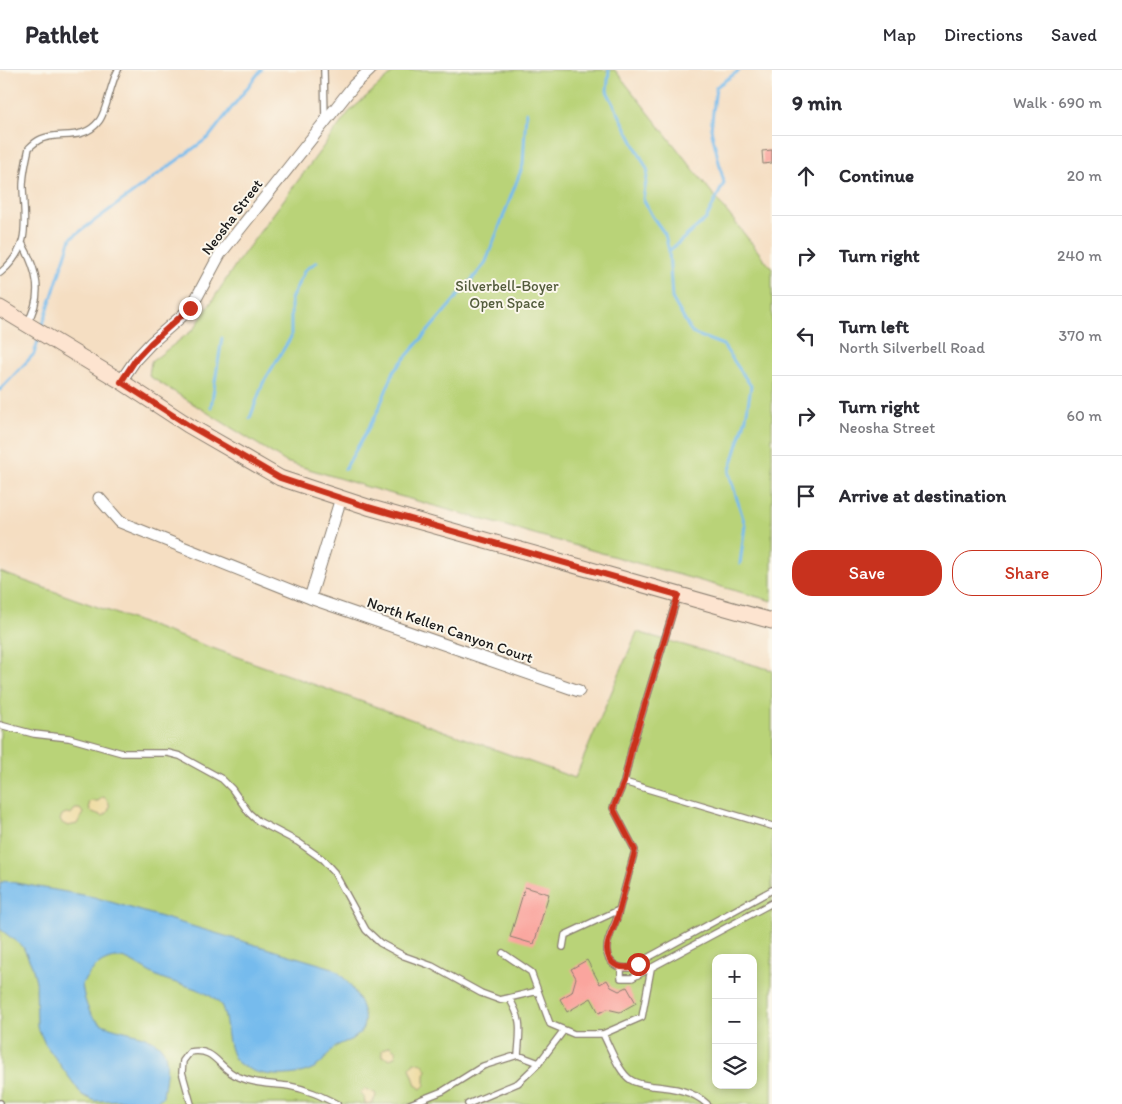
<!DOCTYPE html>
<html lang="en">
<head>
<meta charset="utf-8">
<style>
  body { margin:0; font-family:Itim,sans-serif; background:#f7f7f7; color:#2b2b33 }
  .controls { position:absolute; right:15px; bottom:15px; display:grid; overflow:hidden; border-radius:10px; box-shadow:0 2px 8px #0003 }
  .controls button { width:45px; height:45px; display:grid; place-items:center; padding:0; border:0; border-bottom:1px solid #e1e1e2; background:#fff; color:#2b2b33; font:25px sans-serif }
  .stop { position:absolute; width:15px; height:15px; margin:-11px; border:4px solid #c8321e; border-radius:50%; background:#fff }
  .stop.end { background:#c8321e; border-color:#fff; box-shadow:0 1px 5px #0008 }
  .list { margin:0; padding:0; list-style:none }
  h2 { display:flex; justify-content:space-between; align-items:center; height:65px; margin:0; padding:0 20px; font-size:21px }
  h2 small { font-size:16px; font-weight:400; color:#7c7c81 }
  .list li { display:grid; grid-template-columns:32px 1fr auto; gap:15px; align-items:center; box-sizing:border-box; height:80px; padding:0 20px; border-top:1px solid #e1e1e2 }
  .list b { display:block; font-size:19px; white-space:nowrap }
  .list p { margin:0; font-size:16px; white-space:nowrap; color:#7c7c81 }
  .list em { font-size:16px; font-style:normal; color:#7c7c81 }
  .actions { display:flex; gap:10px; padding:15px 20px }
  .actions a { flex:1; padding:11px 0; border:1px solid #c8321e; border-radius:20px; text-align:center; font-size:18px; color:#c8321e }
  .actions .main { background:#c8321e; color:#fff }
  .icon { flex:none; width:28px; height:28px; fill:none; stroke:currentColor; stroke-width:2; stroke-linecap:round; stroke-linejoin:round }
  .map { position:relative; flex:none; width:772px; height:1034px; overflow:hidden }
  header { display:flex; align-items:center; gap:30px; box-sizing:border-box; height:70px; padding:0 25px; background:#fff; border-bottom:1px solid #e1e1e2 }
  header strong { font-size:24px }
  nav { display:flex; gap:28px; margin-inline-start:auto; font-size:18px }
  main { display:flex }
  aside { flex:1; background:#fff }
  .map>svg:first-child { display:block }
  .green { fill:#b9d378; stroke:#6a784a; fill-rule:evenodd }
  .sand { fill:#eeda9e; stroke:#857b5d }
  .water { fill:#76bbed; stroke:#496c84 }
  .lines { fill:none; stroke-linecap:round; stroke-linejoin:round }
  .stream { stroke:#76bbed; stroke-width:3 }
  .building { fill:#faa59e }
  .lane-casing { stroke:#887d6f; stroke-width:8 }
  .street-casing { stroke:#887d6f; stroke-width:13 }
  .secondary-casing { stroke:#887d6f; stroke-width:17 }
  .lane { stroke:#fff; stroke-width:5.5 }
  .street { stroke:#fff; stroke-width:11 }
  .secondary { stroke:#fde4d0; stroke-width:15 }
  .route { stroke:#c8321e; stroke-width:6 }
  .labels { text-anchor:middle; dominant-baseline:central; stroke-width:4; stroke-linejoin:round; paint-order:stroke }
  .street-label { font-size:15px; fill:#1c1c1c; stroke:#fbf7ec }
  .park-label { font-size:15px; fill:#535c3c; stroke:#fbf7ec }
</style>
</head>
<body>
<header>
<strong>Pathlet</strong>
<nav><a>Map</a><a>Directions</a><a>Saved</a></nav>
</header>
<main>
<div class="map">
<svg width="772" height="1034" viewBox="0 0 772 1034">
  <rect width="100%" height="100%" fill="#fbf7ec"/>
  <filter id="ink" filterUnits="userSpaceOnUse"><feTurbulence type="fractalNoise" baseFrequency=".02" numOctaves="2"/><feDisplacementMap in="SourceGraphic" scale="10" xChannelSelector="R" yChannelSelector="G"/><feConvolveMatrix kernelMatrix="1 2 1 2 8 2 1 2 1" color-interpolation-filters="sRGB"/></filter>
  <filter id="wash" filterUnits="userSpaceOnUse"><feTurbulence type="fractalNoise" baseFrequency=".0096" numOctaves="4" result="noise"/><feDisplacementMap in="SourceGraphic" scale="20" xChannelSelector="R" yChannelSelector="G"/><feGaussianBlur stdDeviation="1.12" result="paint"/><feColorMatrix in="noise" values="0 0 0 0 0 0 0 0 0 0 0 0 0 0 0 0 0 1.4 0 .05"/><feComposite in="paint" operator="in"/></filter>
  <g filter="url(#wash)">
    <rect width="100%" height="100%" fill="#f5dec2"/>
    <!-- green -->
    <path class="green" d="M396 0H615L772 199V531L371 418 286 392 149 306 151 292 194 259 236 194 349 42Z
      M0 502 575 708 637 562 772 600V1034H0ZM716 888H753V1015H716Z"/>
    <!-- sand -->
    <path class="sand" d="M103 727C110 730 111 737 107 743L103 746 90 741 89 734 91 731H98Z
      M75 739H80L83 743 77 754 68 756 62 753 60 750 62 745 66 743 71 744Z
      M390 976 396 981 395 987 389 989 382 986V980Z
      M414 992 423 994 427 1000 425 1005V1015L421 1019 416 1015 410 998Z
      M365 1019 375 1023 376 1026 372 1034H365L364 1027 360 1023Z"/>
    <!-- water -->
    <path class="water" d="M5 811 94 827 333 898C352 912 384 957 348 971 331 977 333 980 322 992 308 1007 272 1008 253 1001 249 999 240 995 237 992 228 981 228 961 225 948 224 943 223 937 220 934 202 915 176 916 155 905 146 901 130 889 121 888 102 887 91 900 82 914 84 927 87 944 99 952 117 964 163 961 166 989 168 1002 164 1015 163 1027L157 1031 147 1032 129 1030 95 1031 82 1025 45 974 37 956 36 911 32 896 23 877 0 859V813Z"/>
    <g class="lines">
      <!-- stream -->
      <path class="stream" d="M609 0 607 21 648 101 643 129 652 146 665 164 669 181 672 228 692 263 723 275 751 316 746 348 729 403 745 455 740 494
        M669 181 706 149 724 113 711 59 716 17 740 0
        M42 257 71 168 209 67 261 0
        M0 320 34 284 39 268
        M211 337 222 268
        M250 348 263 313 291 267V229L305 200 317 192
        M345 399 377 343 394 301 485 194 523 95 526 42"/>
    </g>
    <g id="blocks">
      <!-- building -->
      <path class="building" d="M772 80V93L763 94 762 81Z
        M525 817 549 824 534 874 510 867Z
        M587 890 600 914 607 910 611 917 619 921 627 917 636 933 620 942 607 939 599 943 591 928 567 942 560 929 572 922 576 908 571 899Z"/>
    </g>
  </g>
  <g filter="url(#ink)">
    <use href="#blocks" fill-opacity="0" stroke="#887d6f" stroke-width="1"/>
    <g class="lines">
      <defs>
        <path id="lane" d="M324 0 325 50
          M22 173C37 200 44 225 27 253
          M0 203C32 177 24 152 23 117 23 104 26 91 29 78 32 75 36 71 41 69 60 61 83 72 99 51 107 41 110 14 118 0
          M678 525 632 677 624 712 613 738 635 780C629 803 623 826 617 848 614 857 607 869 607 878 606 892 617 899 629 898L772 820
          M0 655 34 664 69 668 122 683H168L180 686 222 709 232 719 249 743 258 751 298 772 322 789 334 802 366 860 380 873 404 886 432 896 481 923 500 930 538 921
          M624 712 772 756
          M563 877 565 865 619 840
          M503 883 531 902 550 954 574 964H603L642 947 651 899
          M621 899V908H632L772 833
          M509 928C523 951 520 958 518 985
          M603 964C610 977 619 1003 631 1010 637 1014 646 1015 653 1016 672 1018 692 1020 707 1034
          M0 1033V1034
          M191 1034 182 1002 183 991 190 982C216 977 218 999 239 1007 255 1014 272 1014 289 1016 307 1019 321 1026 337 1034
          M410 1034 443 1021 483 996 518 985 539 993
          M468 1034 518 1013 539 993 564 960"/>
        <path id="street" d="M121 311 136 289 151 273 191 238 220 184 354 15 370 0
          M99 428 120 452 310 528 579 621
          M310 528 341 428"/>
        <path id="secondary" d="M0 238 119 310 188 355 280 408 368 437 772 551"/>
      </defs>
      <!-- lane casing -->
      <use href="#lane" class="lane-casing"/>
      <!-- street casing -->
      <use href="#street" class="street-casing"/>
      <!-- secondary casing -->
      <use href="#secondary" class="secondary-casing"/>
      <!-- lane -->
      <use href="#lane" class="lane"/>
      <!-- street -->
      <use href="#street" class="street"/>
      <!-- secondary -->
      <use href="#secondary" class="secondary"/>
    </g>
  </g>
  <g class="lines" filter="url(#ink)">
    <!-- route -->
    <path class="route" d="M190 238 151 273 136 289 121 312 188 355 280 408 368 437 678 525 632 677 624 712 613 738 635 780C629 803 623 826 617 849 614 858 607 870 607 879 608 897 624 901 638 894"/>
  </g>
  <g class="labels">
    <!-- street labels -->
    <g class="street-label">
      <text transform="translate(232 147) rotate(-53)">Neosha Street</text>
      <text transform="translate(450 560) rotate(19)">North Kellen Canyon Court</text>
    </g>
    <!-- park labels -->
    <g class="park-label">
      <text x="507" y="216">Silverbell-Boyer<tspan x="507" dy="17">Open Space</tspan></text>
    </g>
  </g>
</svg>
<div class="controls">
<button>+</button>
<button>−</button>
<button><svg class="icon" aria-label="layers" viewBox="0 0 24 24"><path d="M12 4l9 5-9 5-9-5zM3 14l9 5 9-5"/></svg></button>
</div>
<div class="stop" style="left:638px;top:894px"></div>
<div class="stop end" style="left:190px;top:238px"></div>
</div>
<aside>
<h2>9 min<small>Walk · 690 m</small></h2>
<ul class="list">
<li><svg class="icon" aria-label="ahead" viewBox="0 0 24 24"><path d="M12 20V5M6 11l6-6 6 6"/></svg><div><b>Continue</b></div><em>20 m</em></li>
<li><svg class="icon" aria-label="right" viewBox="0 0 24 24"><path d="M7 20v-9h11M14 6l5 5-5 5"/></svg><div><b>Turn right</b></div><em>240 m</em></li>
<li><svg class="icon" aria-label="left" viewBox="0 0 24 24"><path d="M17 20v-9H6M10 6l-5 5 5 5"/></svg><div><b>Turn left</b><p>North Silverbell Road</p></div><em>370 m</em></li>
<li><svg class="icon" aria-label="right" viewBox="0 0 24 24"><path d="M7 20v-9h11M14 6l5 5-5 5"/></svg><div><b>Turn right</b><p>Neosha Street</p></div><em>60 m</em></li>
<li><svg class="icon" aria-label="arrive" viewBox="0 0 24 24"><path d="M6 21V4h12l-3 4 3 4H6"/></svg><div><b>Arrive at destination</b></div></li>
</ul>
<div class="actions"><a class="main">Save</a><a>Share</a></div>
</aside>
</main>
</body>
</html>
